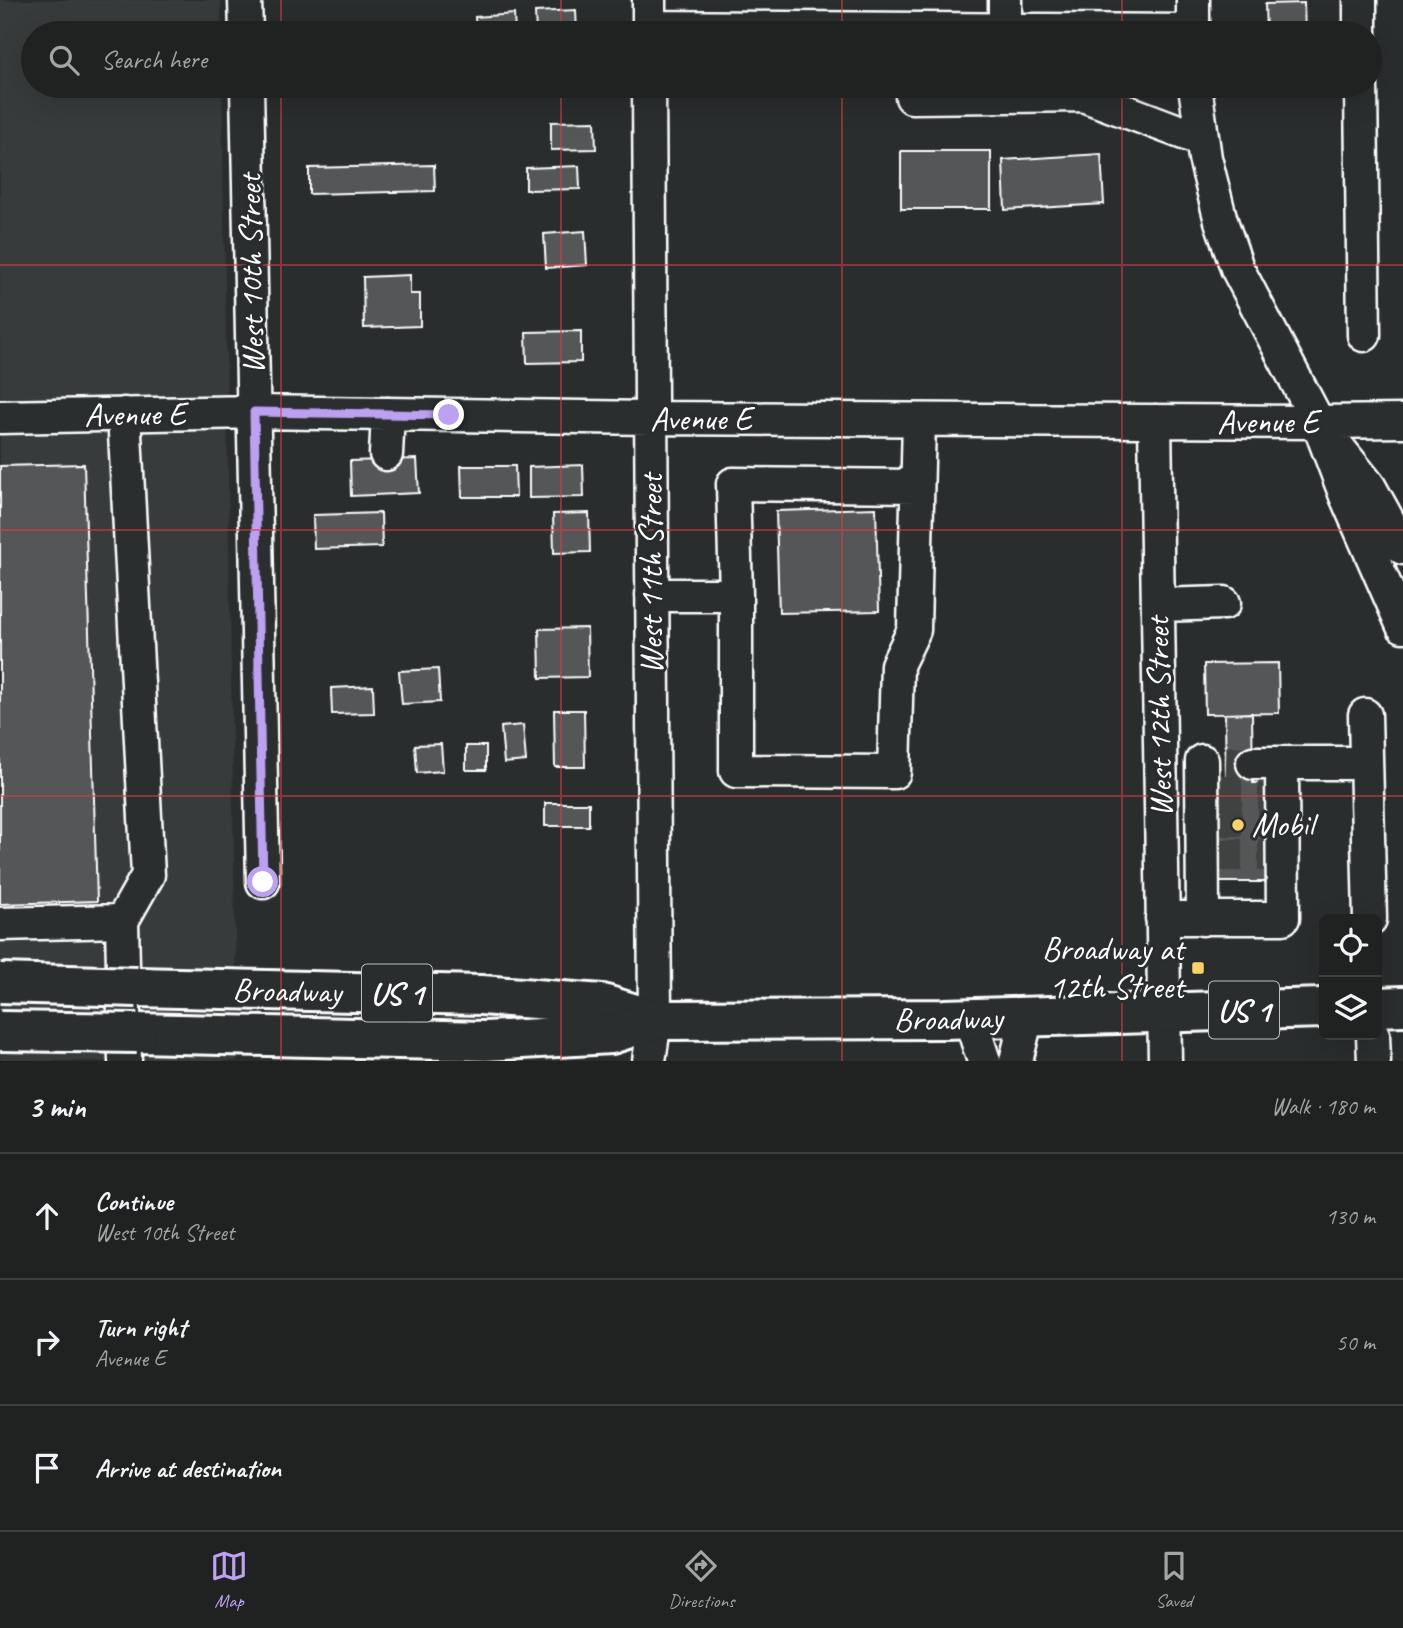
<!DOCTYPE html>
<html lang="en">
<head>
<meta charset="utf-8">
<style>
  body { margin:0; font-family:Caveat,sans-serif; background:#282a2a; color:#f1f3f6 }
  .controls { position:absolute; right:21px; bottom:21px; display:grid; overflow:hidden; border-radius:10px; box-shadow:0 7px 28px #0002 }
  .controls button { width:63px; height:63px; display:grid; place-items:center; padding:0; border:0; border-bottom:2px solid #3d3f40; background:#202222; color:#f1f3f6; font:35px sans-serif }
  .stop { position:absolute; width:21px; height:21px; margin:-16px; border:5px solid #bca0f2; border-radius:50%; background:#fff }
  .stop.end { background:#bca0f2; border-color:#fff; box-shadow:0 2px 7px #0008 }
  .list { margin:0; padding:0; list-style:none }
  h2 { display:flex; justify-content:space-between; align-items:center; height:91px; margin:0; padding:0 28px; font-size:30px }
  h2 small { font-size:23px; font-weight:400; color:#a2a4a5 }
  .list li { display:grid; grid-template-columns:46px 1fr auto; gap:21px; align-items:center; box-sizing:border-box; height:126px; padding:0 28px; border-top:2px solid #3d3f40 }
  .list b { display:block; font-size:26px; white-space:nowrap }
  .list p { margin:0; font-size:23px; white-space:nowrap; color:#a2a4a5 }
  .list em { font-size:23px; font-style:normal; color:#a2a4a5 }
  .icon { flex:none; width:38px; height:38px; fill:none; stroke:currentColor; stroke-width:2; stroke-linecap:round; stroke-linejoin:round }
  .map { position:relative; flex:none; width:1403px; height:1061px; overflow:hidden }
  .search { position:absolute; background:#202222; box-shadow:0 7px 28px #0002; left:21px; right:21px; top:21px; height:77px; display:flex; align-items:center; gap:18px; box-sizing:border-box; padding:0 24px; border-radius:38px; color:#a2a4a5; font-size:26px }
  .sheet { height:469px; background:#202222 }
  nav { display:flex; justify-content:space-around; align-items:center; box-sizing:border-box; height:98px; border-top:2px solid #3d3f40; background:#202222; font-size:19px; color:#a2a4a5 }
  nav a { display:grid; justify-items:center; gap:4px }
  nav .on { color:#bca0f2 }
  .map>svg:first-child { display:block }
  .built { fill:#373a3b }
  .building { fill:#555758; stroke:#fff; stroke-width:2 }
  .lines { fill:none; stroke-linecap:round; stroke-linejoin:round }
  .minor-tunnel { stroke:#3f4243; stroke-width:32; stroke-dasharray:32 16; stroke-linecap:butt }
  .minor-casing { stroke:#fff; stroke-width:37 }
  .major-casing { stroke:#fff; stroke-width:44 }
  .minor { stroke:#2a2d2e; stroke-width:32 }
  .major { stroke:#2a2d2e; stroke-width:38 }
  .major-bridge-casing { stroke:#fff; stroke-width:44; stroke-linecap:butt }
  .major-bridge { stroke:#2a2d2e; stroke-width:38 }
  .route { stroke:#bca0f2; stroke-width:9 }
  .grid { fill:none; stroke:#da3e3e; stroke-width:2; stroke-opacity:0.55 }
  .poi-dot { fill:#ffd166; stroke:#2a2d2e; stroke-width:2.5 }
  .labels { text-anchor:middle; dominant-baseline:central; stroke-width:6; stroke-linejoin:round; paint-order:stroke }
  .shield { fill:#2a2d2e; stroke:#bfc0c0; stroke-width:2 }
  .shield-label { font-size:32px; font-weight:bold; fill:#fff }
  .street-label { font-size:33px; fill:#fff; stroke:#2a2d2e }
  .poi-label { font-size:33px; fill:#fff; stroke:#2a2d2e; text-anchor:start }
</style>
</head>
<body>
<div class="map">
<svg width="1403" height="1061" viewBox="0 0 1403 1061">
  <rect width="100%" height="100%" fill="#2a2d2e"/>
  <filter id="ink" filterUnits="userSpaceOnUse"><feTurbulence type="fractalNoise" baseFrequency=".0143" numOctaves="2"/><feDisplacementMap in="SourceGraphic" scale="14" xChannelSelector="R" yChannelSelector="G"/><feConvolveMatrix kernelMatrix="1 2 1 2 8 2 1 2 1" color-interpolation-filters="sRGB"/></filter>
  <g filter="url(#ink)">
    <!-- built -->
    <path class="built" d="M0 0H221V33H33V86H222L237 1061H0Z"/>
    <!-- building -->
    <path class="building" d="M1304 3 1305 33H1266L1265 4Z
      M576 10 577 33H536L535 12Z
      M514 14 515 33H476L475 17Z
      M535 86H582V92L535 93Z
      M595 121 596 149 551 150V122Z
      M901 151H991V209H901Z
      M1101 154 1104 204 1005 210 1003 160Z
      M434 165 435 191 309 194V168Z
      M579 166 580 189 526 190V168Z
      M585 231 587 265 546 268 544 234Z
      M410 275V294H420V326L364 328 363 277Z
      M581 331V362L527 363 526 332Z
      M417 459 419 493 351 496 350 461Z
      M84 464 97 901 0 904V466Z
      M583 465 584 497 529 498V467Z
      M461 466H515L516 497H462Z
      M876 508 879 611 779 613 776 511Z
      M381 513 382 547 314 549 313 515Z
      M589 513 590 552 554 553 553 514Z
      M587 628 588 677 540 678 539 629Z
      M1278 663 1279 713 1205 714 1204 664Z
      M438 669 440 702 402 704 399 671Z
      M373 686 374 713 332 714 331 688Z
      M554 710H584L585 767H555Z
      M1252 713 1253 783H1267L1268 882H1211L1210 783H1226L1225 714Z
      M523 725 526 761 504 763 501 727Z
      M441 744 443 771 417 773 415 745Z
      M466 746H486V770H466Z
      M545 803H589V826H545Z"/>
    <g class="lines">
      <!-- minor-tunnel -->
      <path class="minor-tunnel" d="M1226 762 1253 763
        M1210 791 1267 790
        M1210 820H1268
        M1210 855H1268"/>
      <defs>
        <path id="minor" d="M245 0 246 33
          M649 0V33
          M1005 0V31
          M1193 0V33
          M1360 0V33
          M649 27 1193 31
          M247 86 263 882
          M1195 86 1205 158 1221 221 1237 268 1318 422 1346 496 1403 626
          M1361 86 1364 335
          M912 97 1083 95 1202 140
          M0 417 254 412 650 418 1318 422 1403 421
          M1155 421 1165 1061
          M1336 445 1369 486 1403 548
          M386 454 388 414
          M916 486 733 484 736 595V771L894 772 897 665 914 630 919 420
          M652 595H736
          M1158 605 1224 603
          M1365 715 1370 919
          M1202 761 1203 919
          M1253 763H1366
          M1162 918H1283L1282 763
          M122 921 125 1061
          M0 924 122 921 148 875 124 414
          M970 1018 984 1061
          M1373 1035 1374 1061
          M649 1061 655 1020 649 86
          M1016 1061 1027 1016"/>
        <g id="major">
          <path id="s1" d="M137 987 481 995 602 1004 655 1020 944 1019 1324 1008"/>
          <path d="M1377 1007 1403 1006"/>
          <path d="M137 1033 486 1041 611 1034 655 1020"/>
        </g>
      </defs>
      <!-- minor casing -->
      <use href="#minor" class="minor-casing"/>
      <!-- major casing -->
      <use href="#major" class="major-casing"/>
      <!-- minor -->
      <use href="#minor" class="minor"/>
      <!-- major -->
      <use href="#major" class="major"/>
      <defs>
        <path id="major-bridge" d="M0 983 137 987
          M0 1031 137 1033"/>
      </defs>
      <!-- major-bridge casing -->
      <use href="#major-bridge" class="major-bridge-casing"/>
      <!-- major-bridge -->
      <use href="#major-bridge" class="major-bridge"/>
    </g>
  </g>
  <g class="lines" filter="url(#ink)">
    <!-- route -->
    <path class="route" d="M263 882 254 412 449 415"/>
  </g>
  <!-- grid -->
  <path class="grid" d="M281 0V33M561 0V33M842 0V33M1122 0V33M281 86V1061M561 86V1061M842 86V1061M1122 86V1061M0 265H1403M0 530H1403M0 796H1403"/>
  <!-- markers -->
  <g class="poi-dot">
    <circle cx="1238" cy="825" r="7"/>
    <rect x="1191" y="961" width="14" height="14" rx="3.5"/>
  </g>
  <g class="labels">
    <!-- shield labels -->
    <g class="shield">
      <rect x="362" y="964.5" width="70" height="57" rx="5"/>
      <rect x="1209" y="981.5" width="70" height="57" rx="5"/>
    </g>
    <g class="shield-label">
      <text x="397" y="993">US 1</text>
      <text x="1244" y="1010">US 1</text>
    </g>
    <!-- street labels -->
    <g class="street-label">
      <text transform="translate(251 274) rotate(-91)">West 10th Street</text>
      <text transform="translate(135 414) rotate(-1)">Avenue E</text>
      <text x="701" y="419">Avenue E</text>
      <text x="1268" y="422">Avenue E</text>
      <text transform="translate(651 574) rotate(-90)">West 11th Street</text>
      <text transform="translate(1159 717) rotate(-91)">West 12th Street</text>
      <text stroke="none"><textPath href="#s1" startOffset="150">Broadway</textPath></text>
      <text stroke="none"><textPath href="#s1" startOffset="814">Broadway</textPath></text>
    </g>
    <!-- poi labels -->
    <g class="poi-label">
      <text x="1252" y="825">Mobil</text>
      <text x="1184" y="949" text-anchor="end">Broadway at<tspan x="1184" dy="38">12th Street</tspan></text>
    </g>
  </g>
</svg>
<div class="controls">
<button><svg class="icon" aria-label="locate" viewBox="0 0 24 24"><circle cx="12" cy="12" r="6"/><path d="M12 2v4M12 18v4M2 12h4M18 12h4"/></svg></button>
<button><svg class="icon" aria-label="layers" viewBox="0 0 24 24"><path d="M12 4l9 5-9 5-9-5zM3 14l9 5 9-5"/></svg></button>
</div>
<div class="stop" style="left:263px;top:882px"></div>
<div class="stop end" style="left:449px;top:415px"></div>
<div class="search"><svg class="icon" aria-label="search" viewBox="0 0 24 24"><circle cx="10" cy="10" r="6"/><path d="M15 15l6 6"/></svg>Search here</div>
</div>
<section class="sheet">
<h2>3 min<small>Walk · 180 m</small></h2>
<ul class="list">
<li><svg class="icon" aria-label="ahead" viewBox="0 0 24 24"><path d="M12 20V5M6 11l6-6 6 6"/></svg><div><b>Continue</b><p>West 10th Street</p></div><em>130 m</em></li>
<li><svg class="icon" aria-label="right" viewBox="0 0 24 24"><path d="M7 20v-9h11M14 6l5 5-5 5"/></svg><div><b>Turn right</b><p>Avenue E</p></div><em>50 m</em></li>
<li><svg class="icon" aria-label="arrive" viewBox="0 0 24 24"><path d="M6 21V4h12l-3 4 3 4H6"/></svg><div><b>Arrive at destination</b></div></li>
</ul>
</section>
<nav>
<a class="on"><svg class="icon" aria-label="map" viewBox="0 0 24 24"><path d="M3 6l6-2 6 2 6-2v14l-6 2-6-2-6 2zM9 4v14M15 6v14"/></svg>Map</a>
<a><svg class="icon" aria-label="directions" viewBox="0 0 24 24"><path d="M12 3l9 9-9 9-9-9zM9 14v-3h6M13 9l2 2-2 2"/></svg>Directions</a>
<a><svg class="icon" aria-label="saved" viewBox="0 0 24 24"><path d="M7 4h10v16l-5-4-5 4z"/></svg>Saved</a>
</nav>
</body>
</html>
